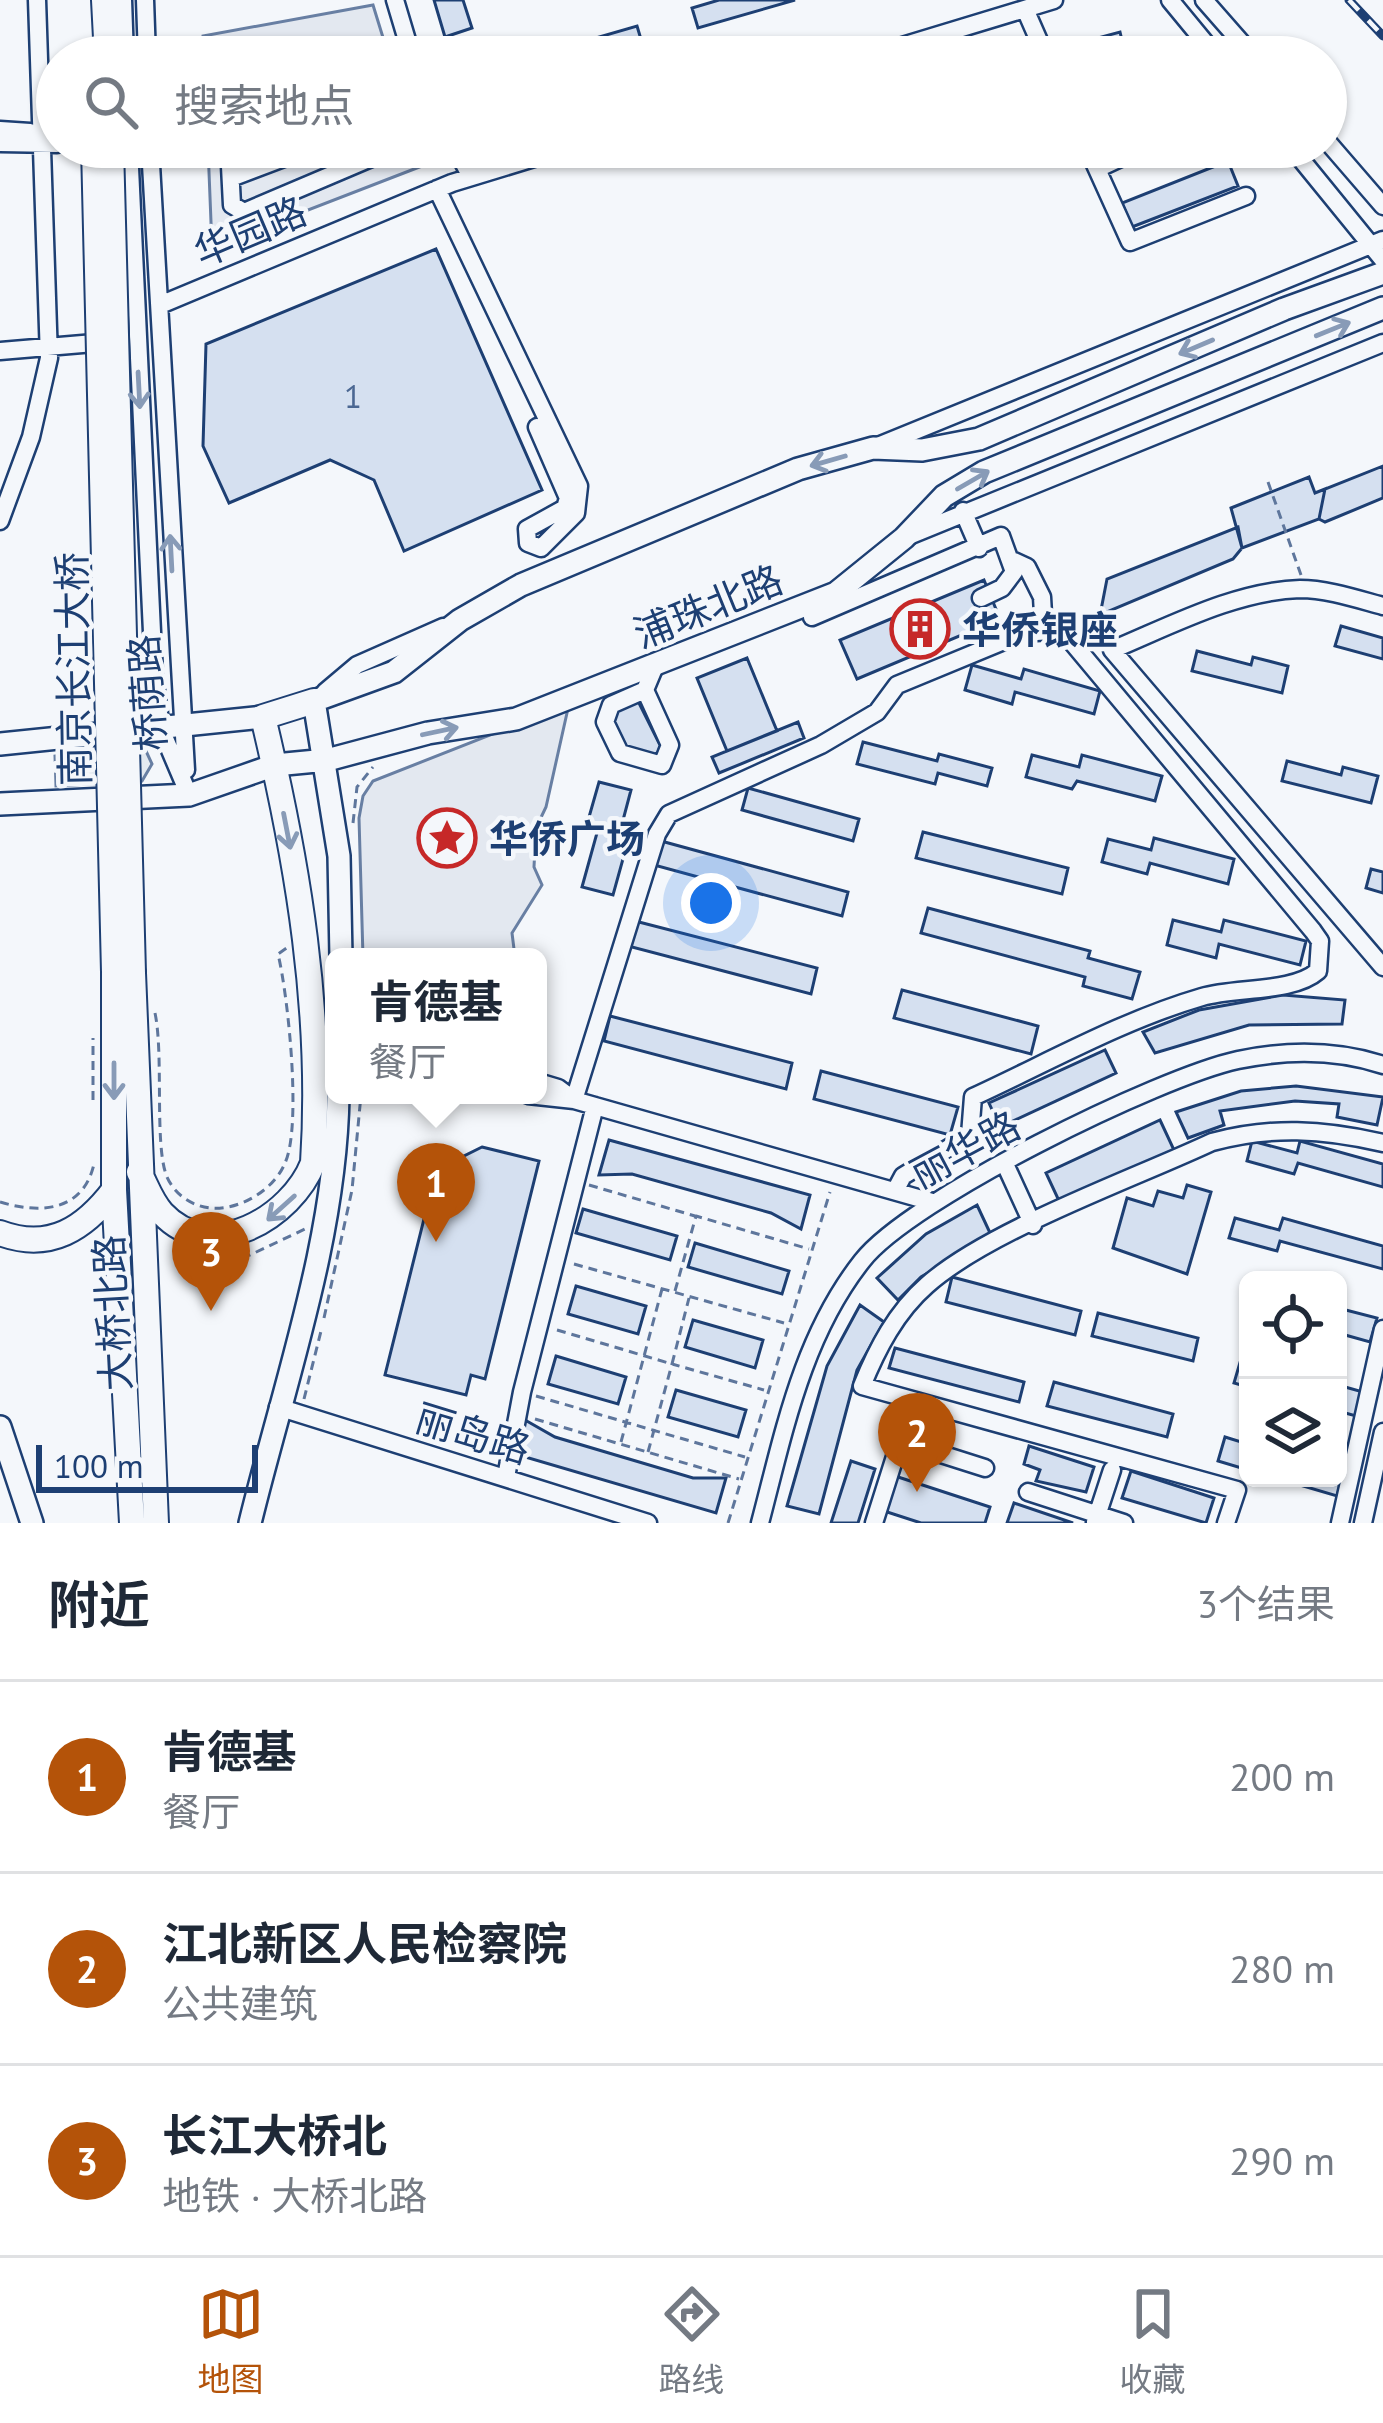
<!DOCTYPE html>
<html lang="zh">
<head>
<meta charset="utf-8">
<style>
  body { margin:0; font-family:"PT Sans","Noto Sans SC",sans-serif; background:#f6f6f7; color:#1f2937 }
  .controls { position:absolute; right:36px; bottom:36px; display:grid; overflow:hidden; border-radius:18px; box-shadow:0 3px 9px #0004 }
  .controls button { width:108px; height:108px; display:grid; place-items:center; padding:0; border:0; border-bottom:3px solid #e0e1e3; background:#fff; color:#1f2937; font:60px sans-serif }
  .scale { position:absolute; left:36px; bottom:30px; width:222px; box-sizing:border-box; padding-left:12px; border:6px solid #1d3f73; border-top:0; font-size:33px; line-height:42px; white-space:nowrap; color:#1d3f73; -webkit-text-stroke:9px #f4f7fb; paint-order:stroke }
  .you { position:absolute; left:711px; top:903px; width:42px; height:42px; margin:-30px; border:9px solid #fff; border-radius:50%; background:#1a73e8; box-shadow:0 0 0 18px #1a73e833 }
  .badge { display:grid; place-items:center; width:78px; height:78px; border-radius:50%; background:#b45309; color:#fff; font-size:39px; font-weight:700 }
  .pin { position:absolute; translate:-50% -99px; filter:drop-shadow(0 3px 6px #0008) }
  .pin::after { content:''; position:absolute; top:63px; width:42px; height:36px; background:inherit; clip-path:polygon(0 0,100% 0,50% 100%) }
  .popup { position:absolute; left:325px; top:948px; width:222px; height:156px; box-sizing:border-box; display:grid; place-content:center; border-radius:18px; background:#fff; filter:drop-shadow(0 3px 9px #0005); font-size:39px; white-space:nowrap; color:#747a83 }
  .popup b { font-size:45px; color:#1f2937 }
  .popup::after { content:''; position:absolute; left:50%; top:100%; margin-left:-24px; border:24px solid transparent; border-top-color:#fff }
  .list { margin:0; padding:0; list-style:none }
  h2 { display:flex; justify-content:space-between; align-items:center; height:156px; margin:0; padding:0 48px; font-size:51px }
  h2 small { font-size:39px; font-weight:400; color:#747a83 }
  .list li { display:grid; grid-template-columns:78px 1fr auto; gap:36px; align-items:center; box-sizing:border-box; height:192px; padding:0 48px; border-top:3px solid #e0e1e3 }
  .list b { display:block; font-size:45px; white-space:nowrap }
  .list p { margin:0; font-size:39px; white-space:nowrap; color:#747a83 }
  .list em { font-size:39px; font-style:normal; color:#747a83 }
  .icon { flex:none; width:66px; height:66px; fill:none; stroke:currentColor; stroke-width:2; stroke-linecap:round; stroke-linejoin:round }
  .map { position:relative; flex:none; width:1383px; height:1523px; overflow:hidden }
  .search { position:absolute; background:#fff; box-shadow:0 3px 9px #0004; left:36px; right:36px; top:36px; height:132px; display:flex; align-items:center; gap:30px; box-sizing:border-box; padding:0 42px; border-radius:66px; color:#747a83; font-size:45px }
  .sheet { height:732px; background:#fff }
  nav { display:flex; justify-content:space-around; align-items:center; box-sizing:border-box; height:168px; border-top:3px solid #e0e1e3; background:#fff; font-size:33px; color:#747a83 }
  nav a { display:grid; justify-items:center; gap:6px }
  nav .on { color:#b45309 }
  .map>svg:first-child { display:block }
  .green { fill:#e3e9f0; stroke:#687fa3; stroke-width:3 }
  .parking { fill:#e3e8f0; stroke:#687fa3; stroke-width:3 }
  .building { fill:#d5e0f0; stroke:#1d3f73; stroke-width:3 }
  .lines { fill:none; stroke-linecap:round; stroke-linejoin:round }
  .minor-casing { stroke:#1d3f73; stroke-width:21 }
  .major-casing { stroke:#1d3f73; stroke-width:26 }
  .highway-casing { stroke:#1d3f73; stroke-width:28 }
  .path { stroke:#5e769c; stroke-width:3; stroke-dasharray:9 6; stroke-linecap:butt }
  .minor { stroke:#f4f7fb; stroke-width:16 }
  .major { stroke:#f4f7fb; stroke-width:21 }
  .highway { stroke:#f4f7fb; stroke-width:24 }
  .rail-casing { stroke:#1d3f73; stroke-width:9 }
  .rail { stroke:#f4f7fb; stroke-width:4.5; stroke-dasharray:14; stroke-linecap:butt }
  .highway-bridge-casing { stroke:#1d3f73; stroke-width:28; stroke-linecap:butt }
  .highway-bridge { stroke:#f4f7fb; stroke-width:24 }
  .oneway { stroke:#889bb7 }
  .labels { text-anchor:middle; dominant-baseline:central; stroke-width:9; stroke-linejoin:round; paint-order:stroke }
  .number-label { font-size:33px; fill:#4b6792 }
  .street-label { font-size:39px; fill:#1d3f73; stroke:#f4f7fb }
  .poi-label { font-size:39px; font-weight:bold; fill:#1d3f73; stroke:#f4f7fb; text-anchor:start }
</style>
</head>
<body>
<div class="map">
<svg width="1383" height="1523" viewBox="0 0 1383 1523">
  <rect width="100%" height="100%" fill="#f4f7fb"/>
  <!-- green -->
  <path class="green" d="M133 745 146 751 152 764 142 781 56 786 55 756Z"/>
  <!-- parking -->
  <path class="parking" d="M373 5 389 57H203V36Z
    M208 147H417L422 166 212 247Z
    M569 704 546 807 536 828 534 867 542 885 512 933 515 957H363L359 818 363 796 373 781Z"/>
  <!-- building -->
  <path class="building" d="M434 0H463L472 28 445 37Z
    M719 0H795L698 28 692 8Z
    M637 26 643 46 606 57H530Z
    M1120 32 1126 57H1067L1064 47Z
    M1228 161 1238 186 1132 227 1122 203Z
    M436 249 542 490 404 551 374 480 330 460 229 503 203 446 206 344Z
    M1383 466V498L1325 522 1319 519 1325 489Z
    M1309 477 1315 493 1325 489 1319 519 1242 548 1231 508Z
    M1238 527 1242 548 1233 559 1107 612 1101 610 1107 579Z
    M984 580 1000 619 857 679 840 640Z
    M1341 626 1383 638V659L1335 646Z
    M1197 651 1251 665 1253 657 1288 666 1282 693 1192 671Z
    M747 658 777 731 727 751 697 678Z
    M972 665 1021 679 1024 669 1100 691 1094 714 1015 692 1012 704 965 690Z
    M638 701 660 745 657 759 623 750 609 715Z
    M798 722 804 738 719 773 712 757Z
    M863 742 937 761 939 754 992 768 987 786 938 773 935 784 857 764Z
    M1032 755 1079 767 1082 755 1162 776 1155 801 1077 781 1072 789 1026 777Z
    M1287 761 1341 775 1343 767 1378 776 1371 803 1282 781Z
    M599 782 631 790 618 839 628 841 613 895 582 887 597 833 589 817Z
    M748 788 859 819 853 841 742 810Z
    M923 832 1068 868 1062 894 916 858Z
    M1154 838 1234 859 1228 884 1150 863 1147 874 1102 862 1108 839 1151 850Z
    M661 841 848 892 842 916 654 865Z
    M1371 869 1383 872V893L1366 888Z
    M928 908 1090 951 1088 958 1140 972 1132 999 1083 986 1085 977 921 933Z
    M1173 920 1221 932 1224 920 1306 941 1300 965 1219 944 1216 958 1167 945Z
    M635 921 817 968 811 994 628 946Z
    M902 990 1038 1026 1031 1054 894 1018Z
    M1283 995 1345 1000 1342 1024 1249 1025 1155 1053 1143 1032 1199 1010Z
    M610 1016 792 1063 786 1089 604 1041Z
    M1105 1050 1116 1073 1000 1127 989 1103Z
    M821 1071 958 1107 950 1135 814 1099Z
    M1296 1086 1383 1097 1377 1125 1337 1117 1339 1104 1295 1101 1220 1111 1224 1125 1188 1138 1176 1112 1241 1091Z
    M1160 1120 1174 1150 1060 1203 1046 1173Z
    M609 1140 810 1195 801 1229 771 1213 632 1174 599 1175Z
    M1252 1141 1297 1153 1300 1141 1383 1164V1187L1298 1163 1294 1174 1247 1161Z
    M482 1147 539 1161 485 1379 471 1375 466 1395 385 1375 431 1191 464 1156Z
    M1187 1185 1211 1192 1187 1274 1113 1248 1127 1198 1153 1206 1158 1191 1183 1198Z
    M977 1205 991 1235 921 1277 898 1300 877 1278 926 1234Z
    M583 1209 677 1236 670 1260 576 1233Z
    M1235 1218 1279 1230 1283 1218 1383 1246V1269L1280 1241 1277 1251 1229 1238Z
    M695 1243 789 1271 782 1294 688 1267Z
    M952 1277 1081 1311 1075 1335 946 1302Z
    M576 1286 646 1306 638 1334 568 1314Z
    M860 1305 884 1322 857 1370 819 1514 787 1506 827 1366Z
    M1338 1308 1377 1318 1370 1342 1338 1333Z
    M1098 1313 1198 1338 1193 1361 1092 1336Z
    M693 1320 763 1340 755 1368 685 1347Z
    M895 1348 1024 1382 1019 1402 889 1368Z
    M556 1356 626 1377 618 1404 548 1384Z
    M1241 1359 1248 1361V1387L1234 1383Z
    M1054 1382 1173 1414 1167 1437 1047 1406Z
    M1338 1385 1363 1392 1356 1416 1338 1411Z
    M676 1390 746 1410 738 1437 668 1417Z
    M525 1420 555 1437 693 1478H726L716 1513 515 1454Z
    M1225 1437 1248 1444V1470L1218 1461Z
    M1029 1446 1094 1467 1086 1492 1036 1481 1040 1470 1024 1464Z
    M851 1461 875 1469 858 1523H831Z
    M1131 1471 1214 1498 1206 1523 1122 1498Z
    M1338 1471 1344 1473 1337 1496 1276 1478H1338Z
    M895 1476 990 1507 985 1523H921L884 1511Z
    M1014 1503 1073 1523H1007Z"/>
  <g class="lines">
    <defs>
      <path id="minor" d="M123 0 125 57
        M145 0 147 57
        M395 0 412 57
        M1170 0 1217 57
        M1204 0 1254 57
        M1025 9 1046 57
        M866 57 1054 0
        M0 130 30 132 43 145
        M1326 140 1383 206
        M0 143 57 144
        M129 147 154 674 161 729 189 795
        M150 147 186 770
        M229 147 232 205 244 212 397 147
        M455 147 471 177
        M1087 147 1130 242 1246 196
        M1291 147 1383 260
        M1097 169 1127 155
        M231 178 313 147
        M437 189 579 486 576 513 541 548 528 543 527 529 565 508 568 498 537 427
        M160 305 452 183 570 147
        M0 351 106 342
        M878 446 1383 240
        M963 511 979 548
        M0 521 31 437 49 358 37 0
        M911 535 1383 343
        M1014 561 1027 567 1042 597 1044 631
        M1383 606C1357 599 1327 589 1300 589 1235 591 1170 626 1112 650L1383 967
        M812 617 1001 536 1014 572 1002 588 981 598
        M645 690 611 705 605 722 620 753 662 765 670 745 645 690 655 666
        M325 692 357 665 443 627
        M538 1082 558 1088 574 1100
        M528 1095 574 1100 932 1202
        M574 1100 657 834 669 814 821 745 877 712 897 685 1023 633 1050 631 1071 641 1313 931 1320 941 1318 971C1293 993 1236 987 1202 997 1123 1020 1047 1063 973 1097L970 1135 903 1176 895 1191
        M1005 1164 1033 1225
        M278 1407 648 1523
        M506 1477 522 1392 595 1106
        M1028 1492 1124 1523
        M1095 1522 1112 1470
        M760 1523C784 1432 802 1337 862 1261 910 1199 1159 1077 1238 1060 1286 1050 1337 1050 1383 1065
        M874 1523 900 1441 985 1468
        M1226 1523 1237 1490 862 1386C877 1349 896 1312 927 1285 989 1230 1133 1179 1212 1142 1271 1126 1323 1129 1383 1143
        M1340 1523 1383 1329
        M1363 1523 1383 1432"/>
      <path id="major" d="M0 744 263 717
        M0 804 189 795 275 765 327 760 428 733 516 719 836 593 904 538 944 496 984 472 1383 308
        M341 957 339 856 314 701 394 672 460 620 521 585 798 469 873 448 922 450 979 439 1284 309 1383 273
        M0 1427 32 1523
        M250 1523C284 1384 336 1239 338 1095"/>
      <path id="highway" d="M104 0 107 57
        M114 972V1190L132 1523
        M133 973 156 1523
        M139 1172C146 1185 151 1201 162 1213 211 1266 292 1217 313 1163 323 1013 298 863 263 717L314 701
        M0 1233C50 1252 85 1228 114 1190"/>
    </defs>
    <!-- minor casing -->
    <use href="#minor" class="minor-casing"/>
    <!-- major casing -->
    <use href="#major" class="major-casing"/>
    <!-- highway casing -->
    <use href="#highway" class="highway-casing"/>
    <!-- path -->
    <path class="path" d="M1268 482 1301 575
      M353 823 357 787 373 767
      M155 1013C164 1056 154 1146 167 1177 175 1195 192 1206 210 1208 239 1211 274 1190 285 1163 302 1126 288 995 278 954L288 947
      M93 1100V1038
      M589 1185 695 1216
      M0 1202C40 1214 83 1212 94 1164
      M197 1263 250 1255 305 1229
      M574 1264 784 1323
      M675 1291 696 1216 809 1249
      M324 1318 352 1190 361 1095
      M557 1330 672 1364 689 1298
      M536 1396 745 1457
      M304 1399 322 1327
      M535 1419 739 1479
      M621 1442 662 1289
      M648 1452 672 1364 764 1390
      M728 1523 830 1192"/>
    <!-- minor -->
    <use href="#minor" class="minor"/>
    <!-- major -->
    <use href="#major" class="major"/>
    <!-- highway -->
    <use href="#highway" class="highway"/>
    <defs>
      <path id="rail" d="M1349 0 1383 36"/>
    </defs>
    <!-- rail casing -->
    <use href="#rail" class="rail-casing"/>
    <!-- rail -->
    <use href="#rail" class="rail"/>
    <defs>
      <path id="highway-bridge" d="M94 147 114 972
        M111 147 133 973"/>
    </defs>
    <!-- highway-bridge casing -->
    <use href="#highway-bridge" class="highway-bridge-casing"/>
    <!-- highway-bridge -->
    <use href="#highway-bridge" class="highway-bridge"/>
  </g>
  <!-- one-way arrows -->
  <defs><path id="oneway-shaft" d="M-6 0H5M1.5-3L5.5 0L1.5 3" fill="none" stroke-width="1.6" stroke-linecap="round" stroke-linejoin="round" transform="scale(3)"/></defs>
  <g class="oneway">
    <use href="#oneway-shaft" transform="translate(1333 329) rotate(-22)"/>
    <use href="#oneway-shaft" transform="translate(1196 347) rotate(157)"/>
    <use href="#oneway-shaft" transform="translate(139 390) rotate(87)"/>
    <use href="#oneway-shaft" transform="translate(828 461) rotate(164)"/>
    <use href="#oneway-shaft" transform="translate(973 480) rotate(-30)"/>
    <use href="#oneway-shaft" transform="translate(171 553) rotate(-93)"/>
    <use href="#oneway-shaft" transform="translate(440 731) rotate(-12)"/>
    <use href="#oneway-shaft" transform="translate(287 831) rotate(79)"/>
    <use href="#oneway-shaft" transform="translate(114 1081) rotate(90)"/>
    <use href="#oneway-shaft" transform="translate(281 1208) rotate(138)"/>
  </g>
  <!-- icons -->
  <defs>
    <symbol id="building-ring" viewBox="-11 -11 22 22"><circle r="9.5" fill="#f4f7fb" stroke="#c62828" stroke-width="1.5"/><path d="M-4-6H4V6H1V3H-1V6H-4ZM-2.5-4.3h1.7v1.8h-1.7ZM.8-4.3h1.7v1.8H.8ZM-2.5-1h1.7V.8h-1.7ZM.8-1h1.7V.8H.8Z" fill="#c62828"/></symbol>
    <symbol id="sight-ring" viewBox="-11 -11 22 22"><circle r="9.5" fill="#f4f7fb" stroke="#c62828" stroke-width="1.5"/><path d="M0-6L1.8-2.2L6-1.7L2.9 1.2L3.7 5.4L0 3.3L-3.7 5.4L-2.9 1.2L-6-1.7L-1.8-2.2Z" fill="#c62828"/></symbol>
  </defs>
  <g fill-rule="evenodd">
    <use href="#building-ring" x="887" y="596" width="66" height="66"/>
    <use href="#sight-ring" x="414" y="805" width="66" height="66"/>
  </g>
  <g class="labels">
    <!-- number labels -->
    <g class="number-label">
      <text x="353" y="395">1</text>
    </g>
    <!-- street labels -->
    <g class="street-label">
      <text transform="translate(250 231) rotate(-23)">华园路</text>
      <text transform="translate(708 606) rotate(-22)">浦珠北路</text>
      <text transform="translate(73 669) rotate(-91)">南京长江大桥</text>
      <text transform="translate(147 693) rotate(-94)">桥荫路</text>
      <text transform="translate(965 1149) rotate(-28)">丽华路</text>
      <text transform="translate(112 1313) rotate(-93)">大桥北路</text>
      <text transform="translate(473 1433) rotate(17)">丽岛路</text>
    </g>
    <!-- poi labels -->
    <g class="poi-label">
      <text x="962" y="629">华侨银座</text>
      <text x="489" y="838">华侨广场</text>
    </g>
  </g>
</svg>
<div class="controls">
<button><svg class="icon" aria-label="locate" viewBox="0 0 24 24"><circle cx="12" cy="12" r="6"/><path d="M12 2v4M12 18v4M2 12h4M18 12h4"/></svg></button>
<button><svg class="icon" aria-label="layers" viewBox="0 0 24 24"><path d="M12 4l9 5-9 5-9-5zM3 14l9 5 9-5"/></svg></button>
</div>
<div class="scale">100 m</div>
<div class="you"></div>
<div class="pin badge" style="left:436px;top:1242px">1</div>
<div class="popup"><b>肯德基</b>餐厅</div>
<div class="pin badge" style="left:917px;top:1492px">2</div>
<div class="pin badge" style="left:211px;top:1311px">3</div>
<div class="search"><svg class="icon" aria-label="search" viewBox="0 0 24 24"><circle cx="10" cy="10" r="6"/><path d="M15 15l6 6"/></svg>搜索地点</div>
</div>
<section class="sheet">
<h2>附近<small>3个结果</small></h2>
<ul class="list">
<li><span class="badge">1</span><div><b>肯德基</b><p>餐厅</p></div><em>200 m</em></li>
<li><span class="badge">2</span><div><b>江北新区人民检察院</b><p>公共建筑</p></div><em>280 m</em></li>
<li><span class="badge">3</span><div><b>长江大桥北</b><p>地铁 · 大桥北路</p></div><em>290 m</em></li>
</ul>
</section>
<nav>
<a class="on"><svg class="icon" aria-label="map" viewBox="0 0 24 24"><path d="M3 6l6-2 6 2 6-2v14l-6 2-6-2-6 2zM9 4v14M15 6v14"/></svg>地图</a>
<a><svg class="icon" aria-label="directions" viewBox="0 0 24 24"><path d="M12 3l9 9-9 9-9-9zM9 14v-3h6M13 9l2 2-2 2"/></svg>路线</a>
<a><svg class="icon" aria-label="saved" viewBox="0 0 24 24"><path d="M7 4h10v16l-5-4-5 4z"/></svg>收藏</a>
</nav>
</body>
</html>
